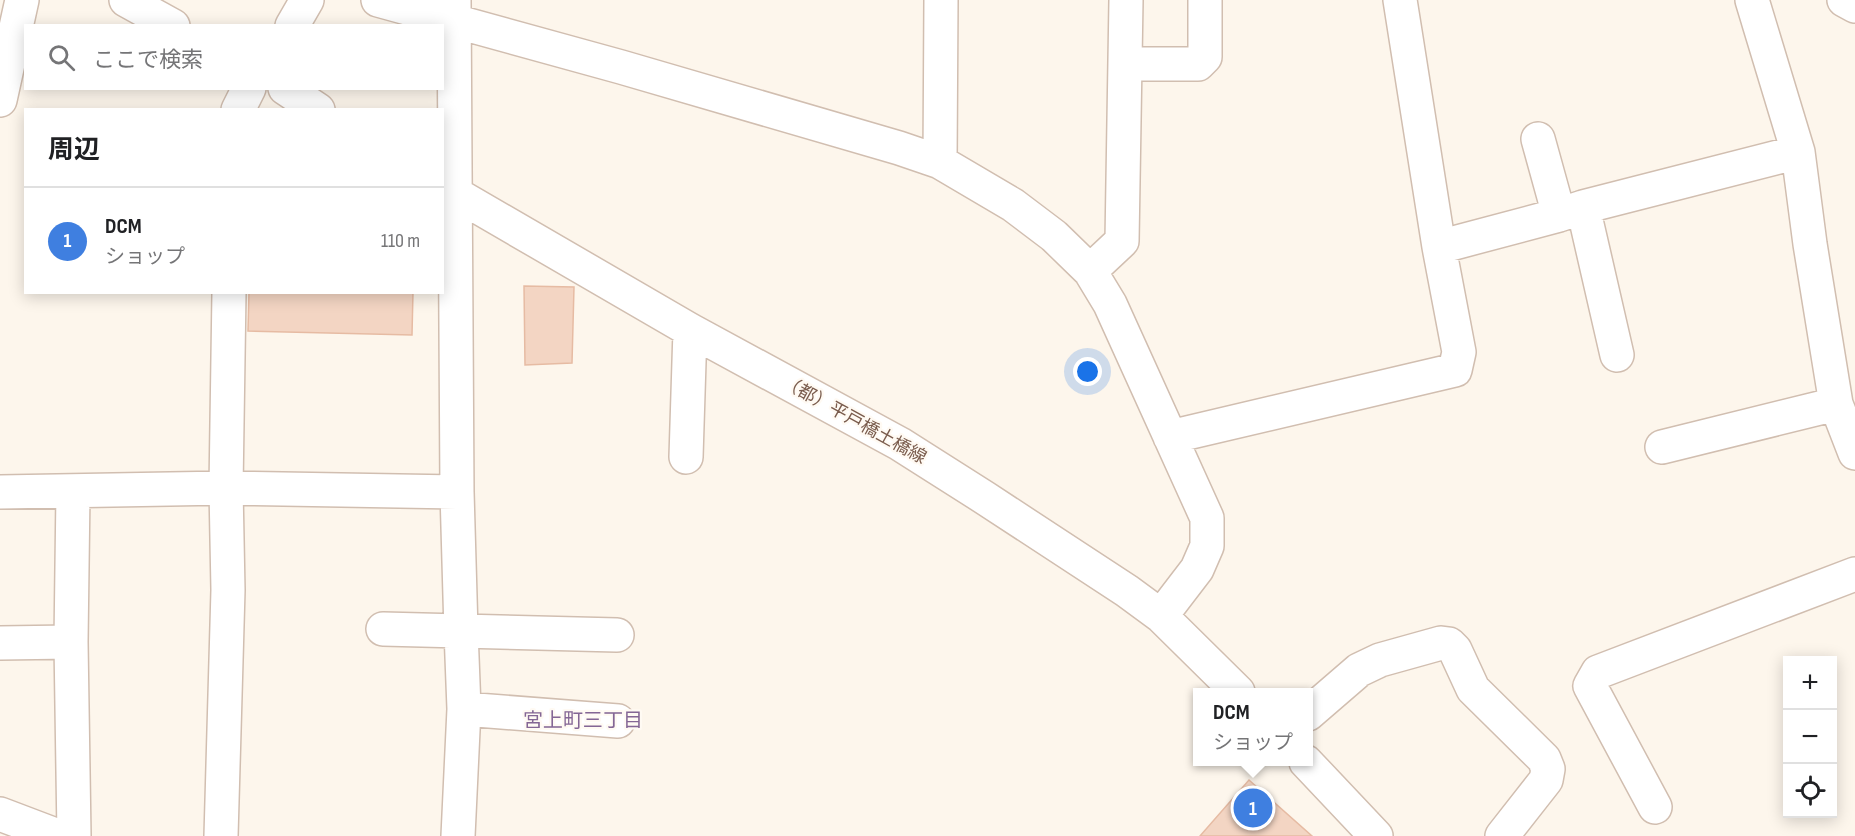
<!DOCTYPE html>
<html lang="ja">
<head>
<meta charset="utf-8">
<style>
  body { margin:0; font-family:"Sofia Sans Condensed","Noto Sans JP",sans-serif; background:#f6f6f6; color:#202124 }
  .controls { position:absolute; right:18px; bottom:18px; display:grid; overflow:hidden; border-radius:0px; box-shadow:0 3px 15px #0003 }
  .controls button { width:54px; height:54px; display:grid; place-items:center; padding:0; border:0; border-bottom:2px solid #e0e0e0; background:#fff; color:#202124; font:30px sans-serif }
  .you { position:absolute; left:1088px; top:372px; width:21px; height:21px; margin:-15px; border:4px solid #fff; border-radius:50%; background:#1a73e8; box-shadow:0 0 0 9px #1a73e833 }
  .badge { display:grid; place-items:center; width:39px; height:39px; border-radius:50%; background:#e76f51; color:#fff; font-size:20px; font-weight:700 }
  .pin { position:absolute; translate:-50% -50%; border:3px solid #fff; box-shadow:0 2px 6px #0006 }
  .popup { position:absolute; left:1193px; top:688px; width:120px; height:78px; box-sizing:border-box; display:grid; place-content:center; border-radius:0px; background:#fff; filter:drop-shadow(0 2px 4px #0005); font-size:20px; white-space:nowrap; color:#757577 }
  .popup b { font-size:22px; color:#202124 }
  .popup::after { content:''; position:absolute; left:50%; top:100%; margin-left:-12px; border:12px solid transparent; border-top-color:#fff }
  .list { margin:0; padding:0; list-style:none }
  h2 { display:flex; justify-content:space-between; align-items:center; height:78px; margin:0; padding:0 24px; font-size:26px }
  h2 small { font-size:20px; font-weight:400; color:#757577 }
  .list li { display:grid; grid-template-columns:39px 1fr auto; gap:18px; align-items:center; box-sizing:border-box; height:108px; padding:0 24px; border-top:2px solid #e0e0e0 }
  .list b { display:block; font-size:22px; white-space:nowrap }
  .list p { margin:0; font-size:20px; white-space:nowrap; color:#757577 }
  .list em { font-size:20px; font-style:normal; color:#757577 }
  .icon { flex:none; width:33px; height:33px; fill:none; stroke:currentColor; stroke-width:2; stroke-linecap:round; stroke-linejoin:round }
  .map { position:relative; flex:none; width:1855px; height:836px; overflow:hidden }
  .search { position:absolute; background:#fff; box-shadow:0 3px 15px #0003; left:24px; top:24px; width:420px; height:66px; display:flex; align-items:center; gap:15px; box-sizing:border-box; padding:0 21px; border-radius:0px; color:#757577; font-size:22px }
  .panel { position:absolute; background:#fff; box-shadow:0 3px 15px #0003; left:24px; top:108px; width:420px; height:186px; border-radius:0px }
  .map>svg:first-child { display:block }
  .building { fill:#f3d5c3; stroke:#e6bba3; stroke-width:1.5 }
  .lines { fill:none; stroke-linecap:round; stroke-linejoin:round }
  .minor-casing { stroke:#d1beb0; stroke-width:36 }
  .minor { stroke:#fff; stroke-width:33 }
  .labels { text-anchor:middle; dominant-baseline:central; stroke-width:4.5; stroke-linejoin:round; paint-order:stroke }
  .street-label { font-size:18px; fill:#7a5c4d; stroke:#fffaf3 }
  .neighbourhood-label { font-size:20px; fill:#846695; stroke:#fffaf3 }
</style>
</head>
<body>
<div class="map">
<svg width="1855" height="836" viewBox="0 0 1855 836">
  <rect width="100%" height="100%" fill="#fdf6ec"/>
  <!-- building -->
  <path class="building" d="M524 286 574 287 572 363 525 365Z
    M249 292H413L412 335 248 331Z
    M1249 780 1312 836H1200Z"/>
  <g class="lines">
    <defs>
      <path id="minor" d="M126 0 173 26
        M378 0 621 67 899 148 940 162 1013 205 1054 236 1090 271 1110 304 1207 518V546L1197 569 1161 616
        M1400 0 1439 247 1559 215 1583 207 1798 152
        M1752 0 1798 152 1810 244 1836 404 1855 453
        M1844 0 1855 6
        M292 26 307 0
        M1126 64H1198L1205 57V0
        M285 88 318 110
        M0 100 22 0
        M238 110 249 88
        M1538 139 1559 215
        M940 162 941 0
        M442 186 690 330 900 444 985 498 1127 591 1161 616 1238 692
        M1583 207 1617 355
        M1090 271 1122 241 1126 0
        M1170 437 1455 370 1459 352 1439 247
        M1662 447 1836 404
        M686 457 690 330
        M0 492 226 488 457 492 454 0
        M73 492 71 642 74 836
        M457 492 461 631 617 635
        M383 629 461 631 464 709 618 721
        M0 643 71 642
        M1308 714 1359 670 1380 660 1441 643 1449 644 1455 650 1473 689 1544 759 1548 769 1546 780 1502 836
        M1306 762 1376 836
        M1655 807 1590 686 1598 672 1855 574
        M0 814 58 836
        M221 836 228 590 226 488 229 292
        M458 836 464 709"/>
    </defs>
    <!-- minor casing -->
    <use href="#minor" class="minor-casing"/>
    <!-- minor -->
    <use href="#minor" class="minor"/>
  </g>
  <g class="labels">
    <!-- street labels -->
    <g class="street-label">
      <text transform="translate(854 420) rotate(29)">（都）平戸橋土橋線</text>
    </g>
    <!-- neighbourhood labels -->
    <g class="neighbourhood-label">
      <text x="583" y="721">宮上町三丁目</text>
    </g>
  </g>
</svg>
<div class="controls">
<button>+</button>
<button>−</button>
<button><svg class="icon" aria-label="locate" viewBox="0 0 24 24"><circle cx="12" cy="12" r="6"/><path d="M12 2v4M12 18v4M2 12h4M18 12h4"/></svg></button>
</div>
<div class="you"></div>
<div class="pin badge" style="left:1253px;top:808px;background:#3f7fe0">1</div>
<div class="popup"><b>DCM</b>ショップ</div>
<div class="search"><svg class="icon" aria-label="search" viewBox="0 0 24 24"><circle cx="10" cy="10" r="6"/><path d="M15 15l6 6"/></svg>ここで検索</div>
<section class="panel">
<h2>周辺<small></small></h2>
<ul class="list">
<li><span class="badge" style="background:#3f7fe0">1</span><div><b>DCM</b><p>ショップ</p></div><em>110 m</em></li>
</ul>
</section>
</div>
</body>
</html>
